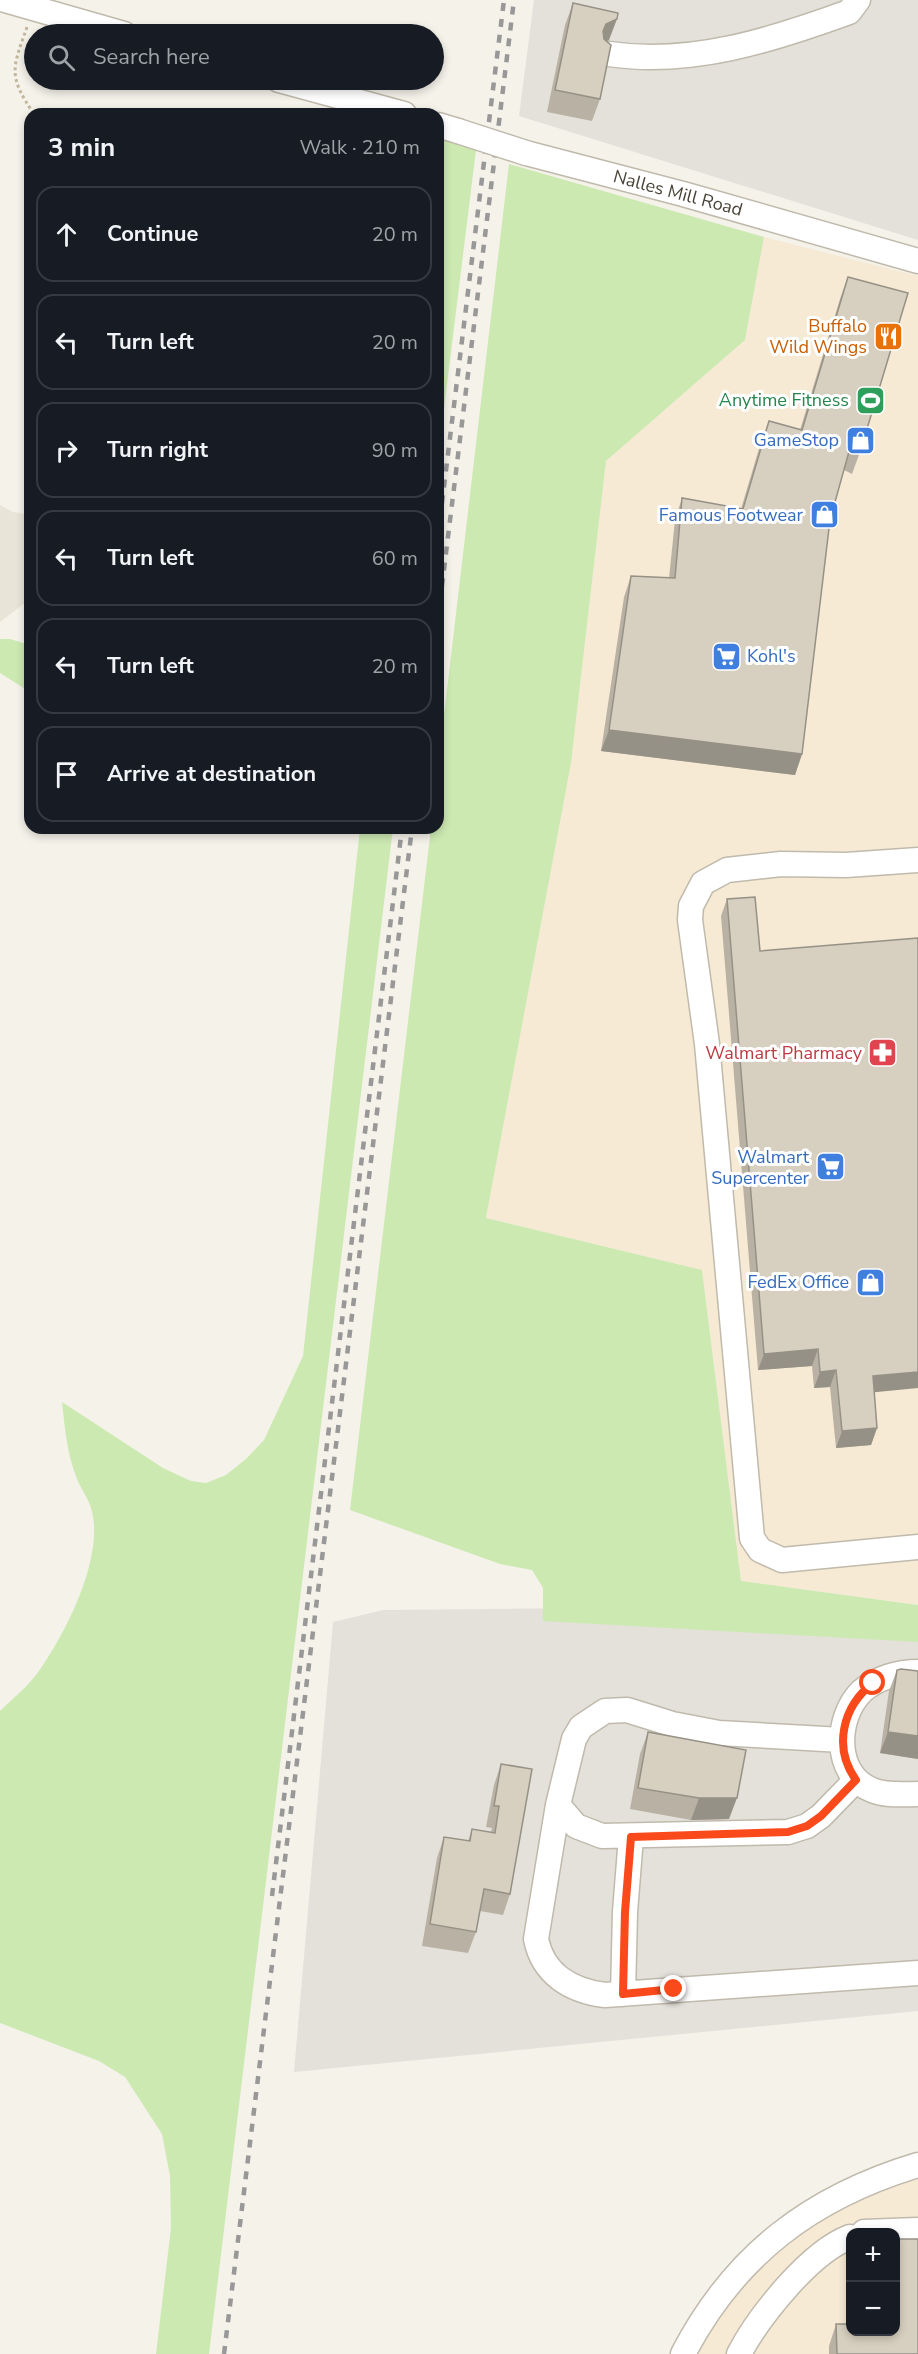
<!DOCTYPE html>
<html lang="en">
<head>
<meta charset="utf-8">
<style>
  body { margin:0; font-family:"Nunito Sans",sans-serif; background:#20242c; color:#f1f3f6 }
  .controls { position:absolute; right:18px; bottom:18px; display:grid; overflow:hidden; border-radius:12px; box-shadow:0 3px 9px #0003 }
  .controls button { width:54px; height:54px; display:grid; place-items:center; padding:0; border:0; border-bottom:2px solid #363941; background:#171b24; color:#f1f3f6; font:30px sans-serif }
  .stop { position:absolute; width:18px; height:18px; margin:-14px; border:4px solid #fa491b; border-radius:50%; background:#fff }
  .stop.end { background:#fa491b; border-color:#fff; box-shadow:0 2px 6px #0008 }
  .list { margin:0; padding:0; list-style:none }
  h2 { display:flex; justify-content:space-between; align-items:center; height:78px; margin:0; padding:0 24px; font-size:26px }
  h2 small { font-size:20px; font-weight:400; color:#9ea1a6 }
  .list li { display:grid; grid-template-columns:39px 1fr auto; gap:18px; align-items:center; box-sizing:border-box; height:96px; margin:0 12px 12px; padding:0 12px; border:2px solid #363941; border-radius:18px }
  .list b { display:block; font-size:22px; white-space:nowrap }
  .list em { font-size:20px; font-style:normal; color:#9ea1a6 }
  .icon { flex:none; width:33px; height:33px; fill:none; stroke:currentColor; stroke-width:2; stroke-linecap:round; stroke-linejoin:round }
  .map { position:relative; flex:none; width:918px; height:2354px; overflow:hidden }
  .search { position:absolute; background:#171b24; box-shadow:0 3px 9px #0003; left:24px; top:24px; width:420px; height:66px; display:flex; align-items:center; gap:15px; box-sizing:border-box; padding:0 21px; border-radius:33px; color:#9ea1a6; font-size:22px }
  .panel { position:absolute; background:#171b24; box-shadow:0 3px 9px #0003; left:24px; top:108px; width:420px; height:726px; border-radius:18px }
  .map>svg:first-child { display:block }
  .residential { fill:#e9e4d8 }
  .commercial { fill:#f6ead5; fill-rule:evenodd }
  .industrial { fill:#e4e1db }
  .green { fill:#cde9b2 }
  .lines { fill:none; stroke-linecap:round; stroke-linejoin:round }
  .minor-casing { stroke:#c0baac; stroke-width:27 }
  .path { stroke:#c2b79d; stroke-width:3; stroke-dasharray:3 3; stroke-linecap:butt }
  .minor { stroke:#fff; stroke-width:24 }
  .rail { stroke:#989898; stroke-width:4.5; stroke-dasharray:8 8; stroke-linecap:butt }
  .minor-bridge-casing { stroke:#c0baac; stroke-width:27; stroke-linecap:butt }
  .minor-bridge { stroke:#fff; stroke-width:24 }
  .wall { fill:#b9b2a4 }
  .shaded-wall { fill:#969186 }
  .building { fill:#d7cfbf; stroke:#969186; stroke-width:1.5 }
  .route { stroke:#fa491b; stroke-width:8 }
  .labels { text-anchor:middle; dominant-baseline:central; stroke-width:6; stroke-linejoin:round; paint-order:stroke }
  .street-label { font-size:18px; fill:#494337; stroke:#fff }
  .food-label { font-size:18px; fill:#c56008; stroke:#fff; text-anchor:end }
  .leisure-label { font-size:18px; fill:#27864d; stroke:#fff; text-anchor:end }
  .shop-label { font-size:18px; fill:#366cbe; stroke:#fff; text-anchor:end }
  .health-label { font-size:18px; fill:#be3a42; stroke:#fff; text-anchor:end }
</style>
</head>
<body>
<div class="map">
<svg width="918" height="2354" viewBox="0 0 918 2354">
  <rect width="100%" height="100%" fill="#f5f2ea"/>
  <!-- residential -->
  <path class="residential" d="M0 505 13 512 30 515V599L0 622Z"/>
  <!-- commercial -->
  <path class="commercial" d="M764 237 918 276V1605L741 1581 702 1270 486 1218 571 763 606 461 745 340Z
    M918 2177V2354H697L702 2339 747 2279 820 2218 882 2187ZM850 2232H896V2332H850Z"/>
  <!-- industrial -->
  <path class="industrial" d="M534 0H918V240L519 116Z
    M918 1605V2011L294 2072 333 1622 383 1610Z"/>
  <!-- green -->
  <path class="green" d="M438 137 476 150 438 457Z
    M509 164 764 237 745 340 606 461 571 763 486 1218 702 1270 741 1581 918 1605V1642L543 1621V1588L532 1570 500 1564 350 1510 431 828H438V766Z
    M0 639H10L30 645V692L0 673Z
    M360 828H393L209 2354H156L171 2228 170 2176 162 2134 125 2077 99 2061 0 2023V1711C12 1699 26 1688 36 1675 64 1637 106 1556 91 1508 88 1498 81 1489 77 1479 67 1454 65 1429 62 1402L163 1468 191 1481 206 1483 226 1475 246 1459 264 1440 303 1356Z"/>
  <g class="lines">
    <defs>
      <path id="minor" d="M5 0 124 34
        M609 54C692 66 772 40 849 12L858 0
        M279 80 404 114
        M438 125 458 131
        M526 153 683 194 918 261
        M918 860 846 865 781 864 727 870 703 883 691 906 690 920 707 1044 752 1538 760 1550 782 1560 918 1547
        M918 1672C898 1672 877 1678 862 1691 835 1717 833 1775 872 1790 886 1796 903 1794 918 1794
        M842 1740 719 1733 672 1724 627 1710 605 1711 581 1727 574 1739 558 1805 576 1826 602 1836 788 1832 807 1826 821 1816 856 1780
        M558 1805 536 1939C543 1974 571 1991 605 1995L918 1973
        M623 1994 625 1912 631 1837
        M864 2232 918 2230
        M683 2354C735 2254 812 2197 918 2165
        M739 2354C759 2316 810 2252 850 2237"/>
    </defs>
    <!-- minor casing -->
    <use href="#minor" class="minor-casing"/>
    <!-- path -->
    <path class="path" d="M27 27C12 69 8 76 34 114"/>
    <!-- minor -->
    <use href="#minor" class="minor"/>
    <!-- rail -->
    <path class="rail" d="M438 535 504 0
      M438 618 514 0
      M272 1896 402 828
      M224 2354 412 828"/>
    <defs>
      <path id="minor-bridge" d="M458 131 526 153"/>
    </defs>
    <!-- minor-bridge casing -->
    <use href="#minor-bridge" class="minor-bridge-casing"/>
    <!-- minor-bridge -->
    <use href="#minor-bridge" class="minor-bridge"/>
  </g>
  <!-- wall -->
  <path class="wall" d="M573 3 609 40 607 41 600 99 592 121 547 112 565 25Z
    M848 277 860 452 852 474 844 470 830 520 802 754 795 775 601 751 624 597 631 576 669 578 675 520 682 498 741 509 761 442 769 421 800 430 840 299Z
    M727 899 760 951 874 1392 877 1428 871 1445 836 1448 830 1387 814 1388 812 1366 758 1370 721 916Z
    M897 1670 918 1671V1759L880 1753 889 1691Z
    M648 1732 729 1819 691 1820 630 1809 640 1754Z
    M501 1764 510 1894 503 1915 480 1911 476 1932 468 1953 422 1946 437 1858 444 1837 468 1841 472 1829 491 1832 492 1828 486 1827 494 1785Z
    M836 2324 896 2331 918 2354H829V2346Z"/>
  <!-- shaded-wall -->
  <path class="shaded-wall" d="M617 19 609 40 598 45 606 24Z
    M609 730 802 754 795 775 601 751Z
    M818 1349 812 1366 758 1370 764 1354Z
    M836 1370 830 1387 814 1388 820 1372Z
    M918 1372V1388L867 1393 873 1376Z
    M877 1428 871 1445 836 1448 842 1431Z
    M888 1732 918 1736V1759L880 1753Z
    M699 1798H737L729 1819 691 1820Z"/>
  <!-- building -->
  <path class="building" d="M573 3 618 13 617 19 606 24 603 31 604 39 611 45 600 99 555 90Z
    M848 277 908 293 860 452 850 448 830 520 802 754 609 730 631 576 675 578 682 498 743 509 769 421 802 430Z
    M755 897 760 951 918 938V1372L873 1376 877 1428 842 1431 836 1370 820 1372 818 1349 764 1354 727 899Z
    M901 1669 918 1671V1736L888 1732 897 1670Z
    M648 1732 746 1750 737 1798H699L638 1788Z
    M501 1764 532 1769 510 1894 484 1889 476 1932 430 1924 444 1837 470 1841 472 1829 495 1833 499 1806H494Z
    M896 2239H918V2354H837L836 2324H850V2331H896Z"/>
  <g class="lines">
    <!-- route -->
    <path class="route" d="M674 1989 623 1994 625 1912 631 1837 788 1832 807 1826 821 1816 856 1780C833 1748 842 1707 873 1683"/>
  </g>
  <!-- icons -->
  <defs>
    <symbol id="restaurant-square" viewBox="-11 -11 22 22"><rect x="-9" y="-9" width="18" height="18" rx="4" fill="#e8710a" stroke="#fff"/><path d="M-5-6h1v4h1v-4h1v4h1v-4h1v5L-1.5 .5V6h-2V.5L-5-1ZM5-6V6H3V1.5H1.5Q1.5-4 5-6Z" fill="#fff"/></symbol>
    <symbol id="stadium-square" viewBox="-11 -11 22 22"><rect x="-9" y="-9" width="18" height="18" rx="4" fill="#2e9e5b" stroke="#fff"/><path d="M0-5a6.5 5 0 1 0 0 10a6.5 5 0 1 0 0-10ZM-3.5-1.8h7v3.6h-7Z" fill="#fff"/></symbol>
    <symbol id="shop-square" viewBox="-11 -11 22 22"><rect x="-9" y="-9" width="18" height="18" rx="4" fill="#3f7fe0" stroke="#fff"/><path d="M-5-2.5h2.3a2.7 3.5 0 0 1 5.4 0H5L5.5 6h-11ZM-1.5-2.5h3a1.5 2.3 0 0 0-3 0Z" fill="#fff"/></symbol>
    <symbol id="supermarket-square" viewBox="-11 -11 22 22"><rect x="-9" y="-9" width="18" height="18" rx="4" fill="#3f7fe0" stroke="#fff"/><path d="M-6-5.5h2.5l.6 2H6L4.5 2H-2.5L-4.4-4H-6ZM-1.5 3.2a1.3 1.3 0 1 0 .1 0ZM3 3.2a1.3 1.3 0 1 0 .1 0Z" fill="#fff"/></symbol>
    <symbol id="pharmacy-square" viewBox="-11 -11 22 22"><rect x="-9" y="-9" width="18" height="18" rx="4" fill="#e0444e" stroke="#fff"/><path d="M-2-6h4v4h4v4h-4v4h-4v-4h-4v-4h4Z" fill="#fff"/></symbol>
  </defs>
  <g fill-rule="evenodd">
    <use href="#restaurant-square" x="872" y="320" width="33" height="33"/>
    <use href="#stadium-square" x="854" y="384" width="33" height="33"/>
    <use href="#shop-square" x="844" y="424" width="33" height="33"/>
    <use href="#shop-square" x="808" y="498" width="33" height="33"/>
    <use href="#supermarket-square" x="710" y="640" width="33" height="33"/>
    <use href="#pharmacy-square" x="866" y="1036" width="33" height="33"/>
    <use href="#supermarket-square" x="814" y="1150" width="33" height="33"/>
    <use href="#shop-square" x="854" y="1266" width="33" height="33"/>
  </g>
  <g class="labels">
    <!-- street labels -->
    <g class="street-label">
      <text transform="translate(678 193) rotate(15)">Nalles Mill Road</text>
    </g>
    <!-- food labels -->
    <g class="food-label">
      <text x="867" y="326">Buffalo<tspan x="867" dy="21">Wild Wings</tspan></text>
    </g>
    <!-- leisure labels -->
    <g class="leisure-label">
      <text x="849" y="400">Anytime Fitness</text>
    </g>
    <!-- shop labels -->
    <g class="shop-label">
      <text x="839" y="440">GameStop</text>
      <text x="803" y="515">Famous Footwear</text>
      <text x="747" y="656" text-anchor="start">Kohl's</text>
      <text x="809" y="1157">Walmart<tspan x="809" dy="21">Supercenter</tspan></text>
      <text x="849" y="1282">FedEx Office</text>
    </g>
    <!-- health labels -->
    <g class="health-label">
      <text x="862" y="1053">Walmart Pharmacy</text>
    </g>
  </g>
</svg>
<div class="controls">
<button>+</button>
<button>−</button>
</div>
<div class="stop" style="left:873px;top:1683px"></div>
<div class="stop end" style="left:674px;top:1989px"></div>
<div class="search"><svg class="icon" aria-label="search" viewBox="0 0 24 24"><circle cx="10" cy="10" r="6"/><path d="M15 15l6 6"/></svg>Search here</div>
<section class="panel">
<h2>3 min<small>Walk · 210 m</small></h2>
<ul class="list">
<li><svg class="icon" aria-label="ahead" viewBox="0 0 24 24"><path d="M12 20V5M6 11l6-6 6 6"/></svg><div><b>Continue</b></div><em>20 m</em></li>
<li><svg class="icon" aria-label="left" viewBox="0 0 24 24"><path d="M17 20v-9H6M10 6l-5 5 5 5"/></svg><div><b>Turn left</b></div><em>20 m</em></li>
<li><svg class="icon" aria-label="right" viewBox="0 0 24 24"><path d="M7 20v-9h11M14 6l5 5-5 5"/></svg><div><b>Turn right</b></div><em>90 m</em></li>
<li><svg class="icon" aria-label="left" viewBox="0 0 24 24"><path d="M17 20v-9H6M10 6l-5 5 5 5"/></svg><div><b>Turn left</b></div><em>60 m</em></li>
<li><svg class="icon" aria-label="left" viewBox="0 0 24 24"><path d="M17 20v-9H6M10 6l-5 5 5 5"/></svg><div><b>Turn left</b></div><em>20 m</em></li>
<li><svg class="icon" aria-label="arrive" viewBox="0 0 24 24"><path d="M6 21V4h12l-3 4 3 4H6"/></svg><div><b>Arrive at destination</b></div></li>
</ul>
</section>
</div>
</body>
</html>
